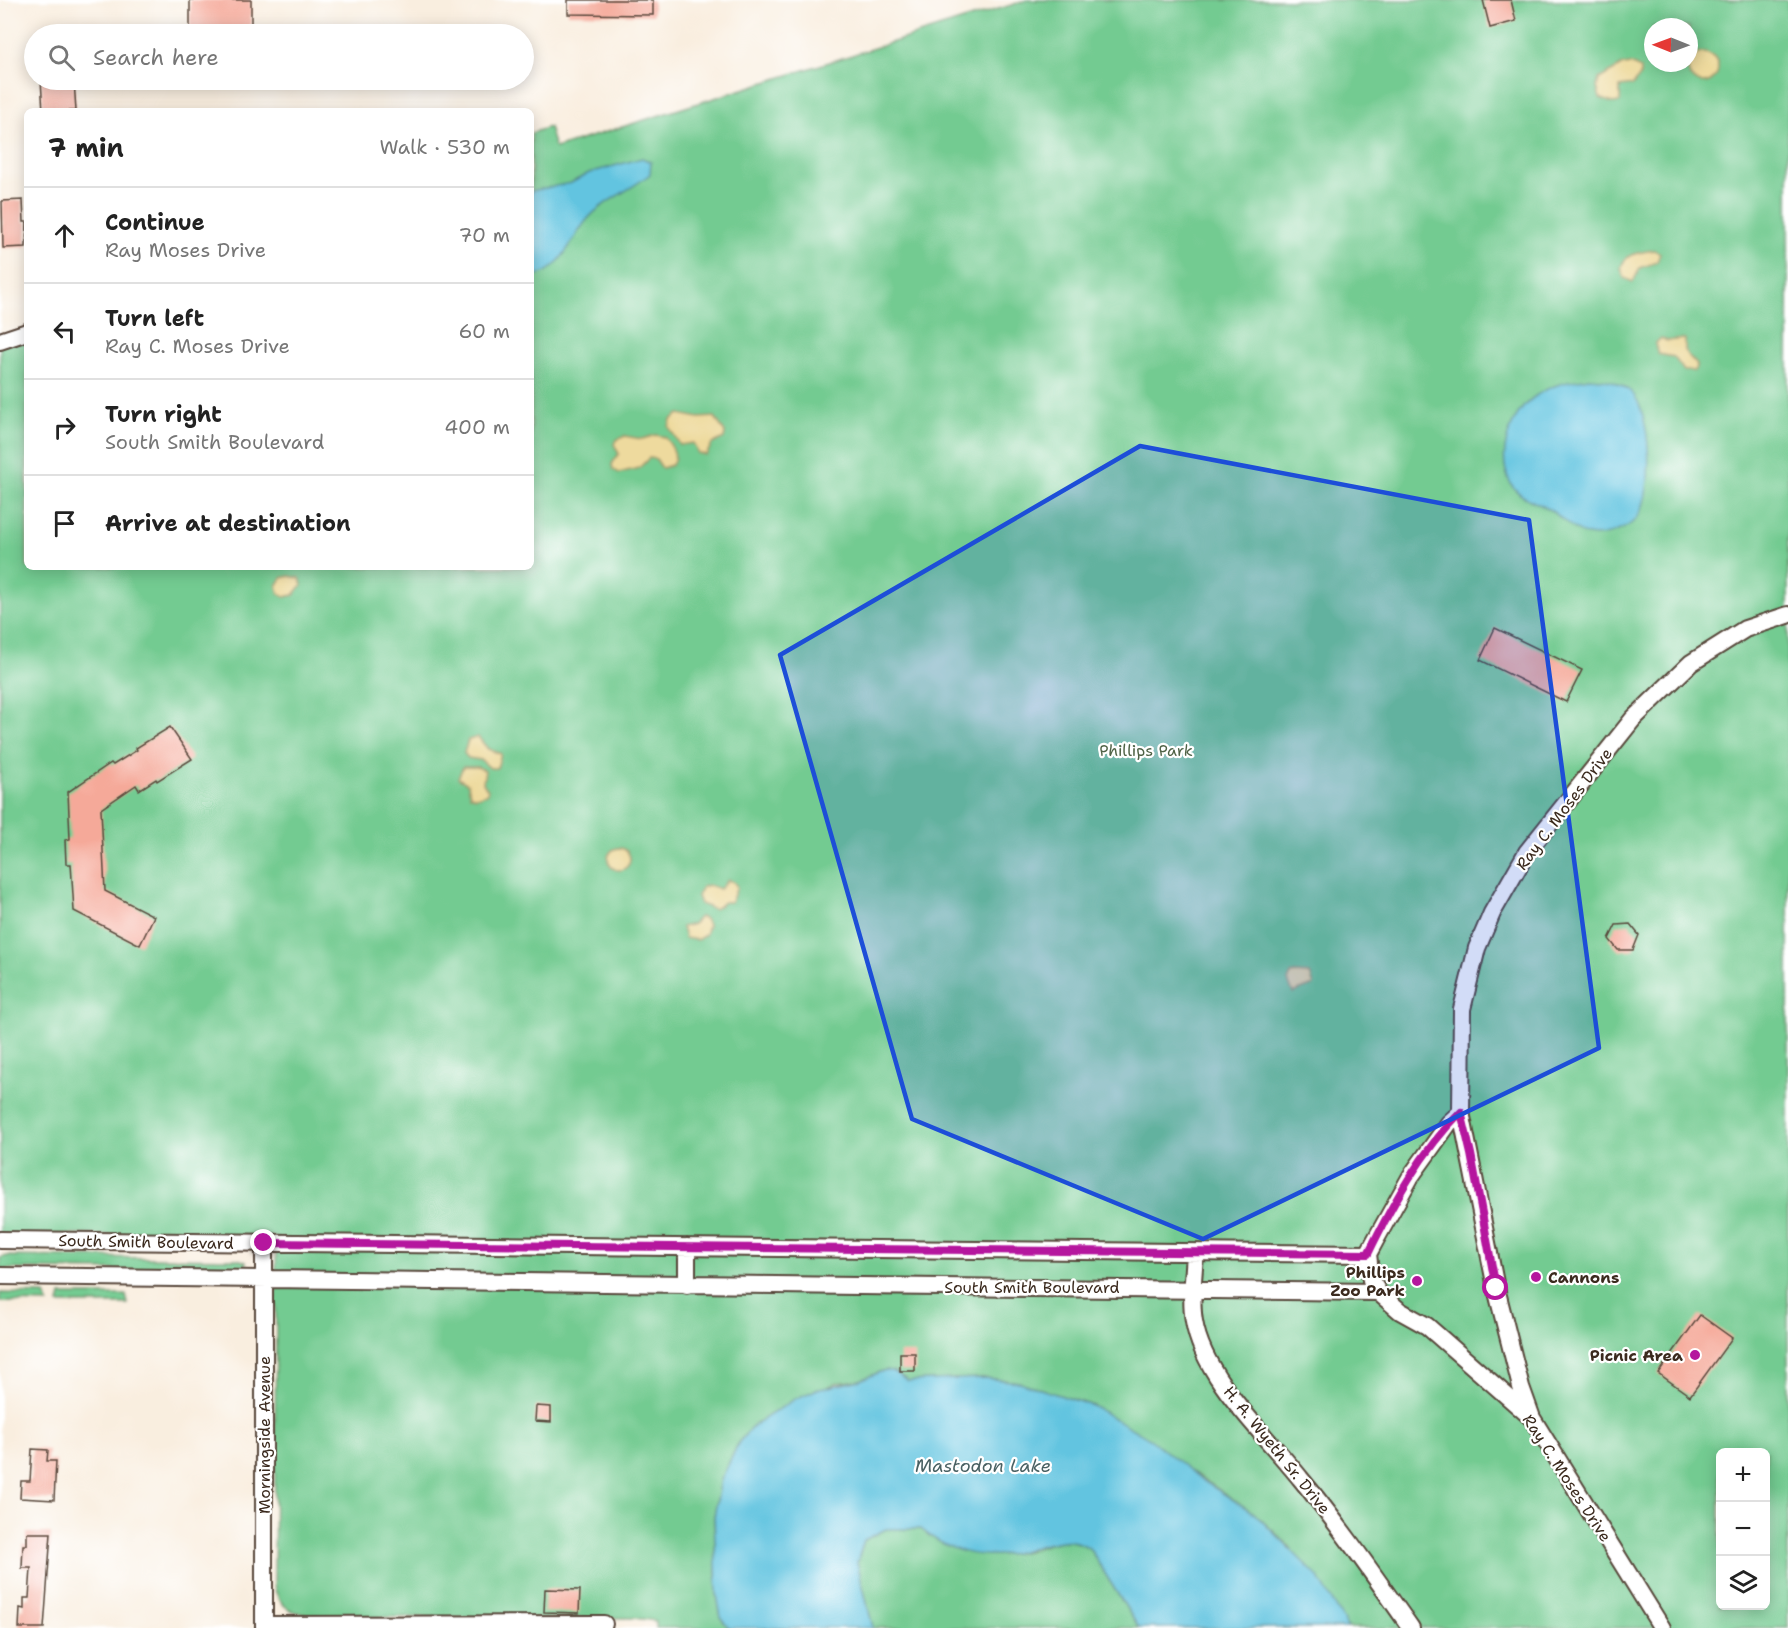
<!DOCTYPE html>
<html lang="en">
<head>
<meta charset="utf-8">
<style>
  body { margin:0; font-family:"Shantell Sans",sans-serif; background:#f2f2f2; color:#222 }
  .controls { position:absolute; right:18px; bottom:18px; display:grid; overflow:hidden; border-radius:9px; box-shadow:0 3px 15px #0003 }
  .controls button { width:54px; height:54px; display:grid; place-items:center; padding:0; border:0; border-bottom:2px solid #e0e0e0; background:#fff; color:#222; font:30px sans-serif }
  .compass { position:absolute; left:1644px; top:18px; width:54px; height:54px; border-radius:50%; background:#fff; box-shadow:0 3px 15px #0003; rotate:271deg }
  .stop { position:absolute; width:18px; height:18px; margin:-14px; border:4px solid #b5179e; border-radius:50%; background:#fff }
  .stop.end { background:#b5179e; border-color:#fff; box-shadow:0 2px 6px #0008 }
  .list { margin:0; padding:0; list-style:none }
  h2 { display:flex; justify-content:space-between; align-items:center; height:78px; margin:0; padding:0 24px; font-size:26px }
  h2 small { font-size:20px; font-weight:400; color:#767676 }
  .list li { display:grid; grid-template-columns:39px 1fr auto; gap:18px; align-items:center; box-sizing:border-box; height:96px; padding:0 24px; border-top:2px solid #e0e0e0 }
  .list b { display:block; font-size:22px; white-space:nowrap }
  .list p { margin:0; font-size:20px; white-space:nowrap; color:#767676 }
  .list em { font-size:20px; font-style:normal; color:#767676 }
  .icon { flex:none; width:33px; height:33px; fill:none; stroke:currentColor; stroke-width:2; stroke-linecap:round; stroke-linejoin:round }
  .map { position:relative; flex:none; width:1788px; height:1628px; overflow:hidden }
  .search { position:absolute; background:#fff; box-shadow:0 3px 15px #0003; left:24px; top:24px; width:510px; height:66px; display:flex; align-items:center; gap:15px; box-sizing:border-box; padding:0 21px; border-radius:33px; color:#767676; font-size:22px }
  .panel { position:absolute; background:#fff; box-shadow:0 3px 15px #0003; left:24px; top:108px; width:510px; height:462px; border-radius:9px }
  .map>svg:first-child { display:block }
  .green { fill:#73cb91; stroke:#577a58; stroke-width:1.5; fill-rule:evenodd }
  .sand { fill:#eeda9e; stroke:#94825e; stroke-width:1.5 }
  .water { fill:#62c4e0; stroke:#4e777f; stroke-width:1.5 }
  .building { fill:#f5a999 }
  .lines { fill:none; stroke-linecap:round; stroke-linejoin:round }
  .minor-casing { stroke:#58473b; stroke-width:20 }
  .minor { stroke:#fff; stroke-width:16 }
  .route { stroke:#b5179e; stroke-width:8 }
  .marked { fill:#1d4ed8; fill-opacity:0.2; stroke:#1d4ed8; stroke-width:4.5; stroke-linejoin:round }
  .poi-dot { fill:#b5179e; stroke:#fff; stroke-width:2 }
  .labels { text-anchor:middle; dominant-baseline:central; stroke-width:4.5; stroke-linejoin:round; paint-order:stroke }
  .park-label { font-size:16px; fill:#4f6246; stroke:#fff }
  .street-label { font-size:16px; fill:#3b2a1e; stroke:#fff }
  .poi-label { font-size:16px; font-weight:bold; fill:#3b2a1e; stroke:#fff; text-anchor:end }
  .water-label { font-size:18px; font-style:italic; fill:#496062; stroke:#fff }
</style>
</head>
<body>
<div class="map">
<svg width="1788" height="1628" viewBox="0 0 1788 1628">
  <rect width="100%" height="100%" fill="#fff"/>
  <filter id="ink" filterUnits="userSpaceOnUse"><feTurbulence type="fractalNoise" baseFrequency=".0167" numOctaves="2"/><feDisplacementMap in="SourceGraphic" scale="12" xChannelSelector="R" yChannelSelector="G"/><feConvolveMatrix kernelMatrix="1 2 1 2 8 2 1 2 1" color-interpolation-filters="sRGB"/></filter>
  <filter id="wash" filterUnits="userSpaceOnUse"><feTurbulence type="fractalNoise" baseFrequency=".008" numOctaves="4" result="noise"/><feDisplacementMap in="SourceGraphic" scale="24" xChannelSelector="R" yChannelSelector="G"/><feGaussianBlur stdDeviation="1.35" result="paint"/><feColorMatrix in="noise" values="0 0 0 0 0 0 0 0 0 0 0 0 0 0 0 0 0 1.4 0 .05"/><feComposite in="paint" operator="in"/></filter>
  <g filter="url(#wash)">
    <rect width="100%" height="100%" fill="#f9eedf"/>
    <!-- green -->
    <path class="green" d="M1027 0H1788V1628H1348L1287 1544 1254 1513 1093 1406 1019 1382 985 1378 908 1381 892 1371 885 1370 860 1380 836 1383 773 1414 754 1425 739 1442 721 1480 714 1516 717 1595 721 1618 729 1628H656V1621L634 1618 334 1617C306 1614 282 1618 274 1586L276 1305H273L276 1296V1237L0 1234V345L27 336V567H531V133L549 127 555 148ZM1653 27H1689V63H1653ZM1720 1452H1766V1606H1720Z
      M7 1256 238 1259 246 1262V1271L0 1269V1258Z
      M0 1293 45 1294 48 1303 0 1302Z
      M61 1295H126L128 1304H59Z
      M886 1529H921C951 1555 988 1559 1027 1551 1049 1545 1067 1533 1089 1548L1139 1628H873L857 1562 864 1540Z"/>
    <!-- sand -->
    <path class="sand" d="M1688 68a15 15 0 1 1 30 0a15 15 0 1 1-30 0Z
      M1631 64 1640 69V76L1633 85 1620 87V102L1612 103 1600 98 1597 87 1599 79 1623 65Z
      M1654 250 1660 253 1657 262 1640 268 1633 282 1624 278 1621 268C1625 252 1640 253 1654 250Z
      M1661 338 1667 341 1685 339V352L1697 365 1694 371H1684L1674 357 1658 354 1655 344Z
      M679 414 699 418 715 417 725 433 724 438 712 444 706 455 698 453 693 443 680 445 669 427 671 420Z
      M656 435 665 437C671 446 679 454 672 465L662 468 656 459 649 458 639 468 619 473 613 469 612 464 619 454 614 444 616 440 625 436 642 439Z
      M289 576 300 578 302 585 294 595 285 597 279 594 277 586 282 578Z
      M478 737 488 749 501 754 497 768H490L481 760 468 758 464 753 468 740Z
      M463 767H477L485 770 483 783 488 790 486 794 476 797 470 795 468 784 458 778Z
      M608 859a11 11 0 1 1 22 0a11 11 0 1 1-22 0Z
      M728 880 734 882 737 887 731 902H724L714 909 700 904 697 896 702 887 708 885 720 889Z
      M700 917 705 919 708 925 705 935 697 940 685 938 682 927 693 924Z
      M1295 973 1310 974 1314 985 1293 993 1288 981 1291 974Z"/>
    <!-- water -->
    <path class="water" d="M642 158 651 162 650 174C630 191 602 201 586 221 572 238 557 278 531 275V191L571 183 589 173Z
      M1589 378C1604 379 1619 381 1631 392 1652 411 1655 498 1636 519 1627 529 1608 536 1595 536 1577 535 1565 521 1552 511 1538 502 1520 499 1511 484 1495 455 1511 412 1537 395 1553 384 1570 381 1589 378Z
      M885 1370 892 1371 908 1381 985 1378 1019 1382 1093 1406 1150 1439 1205 1482 1254 1513 1319 1578 1348 1628H1139L1089 1548C1064 1530 1035 1551 1008 1554 975 1559 946 1550 921 1529H886L864 1540 857 1562 873 1628H729L721 1618 717 1595 714 1516 721 1480 739 1442 754 1425 795 1399 815 1390 860 1380Z"/>
    <g id="blocks">
      <!-- building -->
      <path class="building" d="M190 0H251V34H190Z
        M568 0H653V15L568 14Z
        M1483 0H1511L1516 21 1490 28Z
        M41 80H74L76 111H43Z
        M23 200 24 222H27L26 247 3 248 2 201Z
        M1495 628 1582 670 1566 702 1480 660Z
        M170 727 192 759 157 781 156 779 139 790 136 785 101 809 105 891 154 916 140 945 74 911 71 864H66L65 840 70 839 68 792 111 763 113 765 137 750 136 748Z
        M1630 924 1639 935 1633 950H1618L1609 939 1616 925Z
        M1700 1315 1732 1338 1690 1396 1658 1373Z
        M900 1353H915V1371H900Z
        M536 1406 551 1407V1422L535 1421Z
        M32 1449 48 1450 47 1461H56L54 1500 20 1498 21 1481H30Z
        M27 1533H51L44 1628H19L20 1608 24 1609V1598H29L31 1568H22L23 1545H27Z
        M545 1589 580 1590 579 1613 544 1612Z"/>
    </g>
  </g>
  <g filter="url(#ink)">
    <use href="#blocks" fill-opacity="0" stroke="#58473b" stroke-width="1.5"/>
    <g class="lines">
      <defs>
        <path id="minor" d="M0 341 27 332
          M1461 1112 1449 1123 1411 1176 1376 1239 1368 1254 1371 1280 1378 1292 1400 1311 1427 1326 1532 1418 1662 1628
          M0 1240 1368 1254
          M264 1243V1628
          M1195 1253C1194 1274 1190 1299 1194 1321 1203 1378 1265 1434 1300 1478 1340 1526 1375 1577 1411 1628
          M0 1276 1378 1292
          M687 1285V1247
          M1532 1418 1521 1387 1496 1288 1461 1112 1462 1009 1477 948 1492 913 1527 852 1633 719 1691 663 1745 629 1788 615
          M264 1625 604 1624"/>
      </defs>
      <!-- minor casing -->
      <use href="#minor" class="minor-casing"/>
      <!-- minor -->
      <use href="#minor" class="minor"/>
    </g>
  </g>
  <g class="lines" filter="url(#ink)">
    <!-- route -->
    <path class="route" d="M264 1243 1368 1254C1392 1205 1421 1151 1461 1112L1471 1154 1496 1288"/>
  </g>
  <!-- marked area -->
  <path class="marked" d="M1140 446 1529 520 1599 1048 1203 1239 912 1119 780 655Z"/>
  <!-- markers -->
  <g class="poi-dot">
    <circle cx="1536" cy="1277" r="6"/>
    <circle cx="1417" cy="1281" r="6"/>
    <circle cx="1695" cy="1355" r="6"/>
  </g>
  <g class="labels">
    <!-- park labels -->
    <g class="park-label">
      <text x="1146" y="750">Phillips Park</text>
    </g>
    <!-- street labels -->
    <g class="street-label">
      <text transform="translate(1564 809) rotate(-53)">Ray C. Moses Drive</text>
      <text transform="translate(146 1242) rotate(1)">South Smith Boulevard</text>
      <text x="1032" y="1287">South Smith Boulevard</text>
      <text transform="translate(264 1435) rotate(-90)">Morningside Avenue</text>
      <text transform="translate(1277 1450) rotate(51)">H. A. Wyeth Sr. Drive</text>
      <text transform="translate(1567 1478) rotate(57)">Ray C. Moses Drive</text>
    </g>
    <!-- poi labels -->
    <g class="poi-label">
      <text x="1405" y="1272">Phillips<tspan x="1405" dy="18">Zoo Park</tspan></text>
      <text x="1548" y="1277" text-anchor="start">Cannons</text>
      <text x="1683" y="1355">Picnic Area</text>
    </g>
    <!-- water labels -->
    <g class="water-label">
      <text x="983" y="1466">Mastodon Lake</text>
    </g>
  </g>
</svg>
<div class="controls">
<button>+</button>
<button>−</button>
<button><svg class="icon" aria-label="layers" viewBox="0 0 24 24"><path d="M12 4l9 5-9 5-9-5zM3 14l9 5 9-5"/></svg></button>
</div>
<svg class="compass" viewBox="-18 -18 36 36"><path d="M0-13l5 13h-10z" fill="#e53935"/><path d="M0 13l5-13h-10z" fill="#767676"/></svg>
<div class="stop" style="left:1496px;top:1288px"></div>
<div class="stop end" style="left:264px;top:1243px"></div>
<div class="search"><svg class="icon" aria-label="search" viewBox="0 0 24 24"><circle cx="10" cy="10" r="6"/><path d="M15 15l6 6"/></svg>Search here</div>
<section class="panel">
<h2>7 min<small>Walk · 530 m</small></h2>
<ul class="list">
<li><svg class="icon" aria-label="ahead" viewBox="0 0 24 24"><path d="M12 20V5M6 11l6-6 6 6"/></svg><div><b>Continue</b><p>Ray Moses Drive</p></div><em>70 m</em></li>
<li><svg class="icon" aria-label="left" viewBox="0 0 24 24"><path d="M17 20v-9H6M10 6l-5 5 5 5"/></svg><div><b>Turn left</b><p>Ray C. Moses Drive</p></div><em>60 m</em></li>
<li><svg class="icon" aria-label="right" viewBox="0 0 24 24"><path d="M7 20v-9h11M14 6l5 5-5 5"/></svg><div><b>Turn right</b><p>South Smith Boulevard</p></div><em>400 m</em></li>
<li><svg class="icon" aria-label="arrive" viewBox="0 0 24 24"><path d="M6 21V4h12l-3 4 3 4H6"/></svg><div><b>Arrive at destination</b></div></li>
</ul>
</section>
</div>
</body>
</html>
